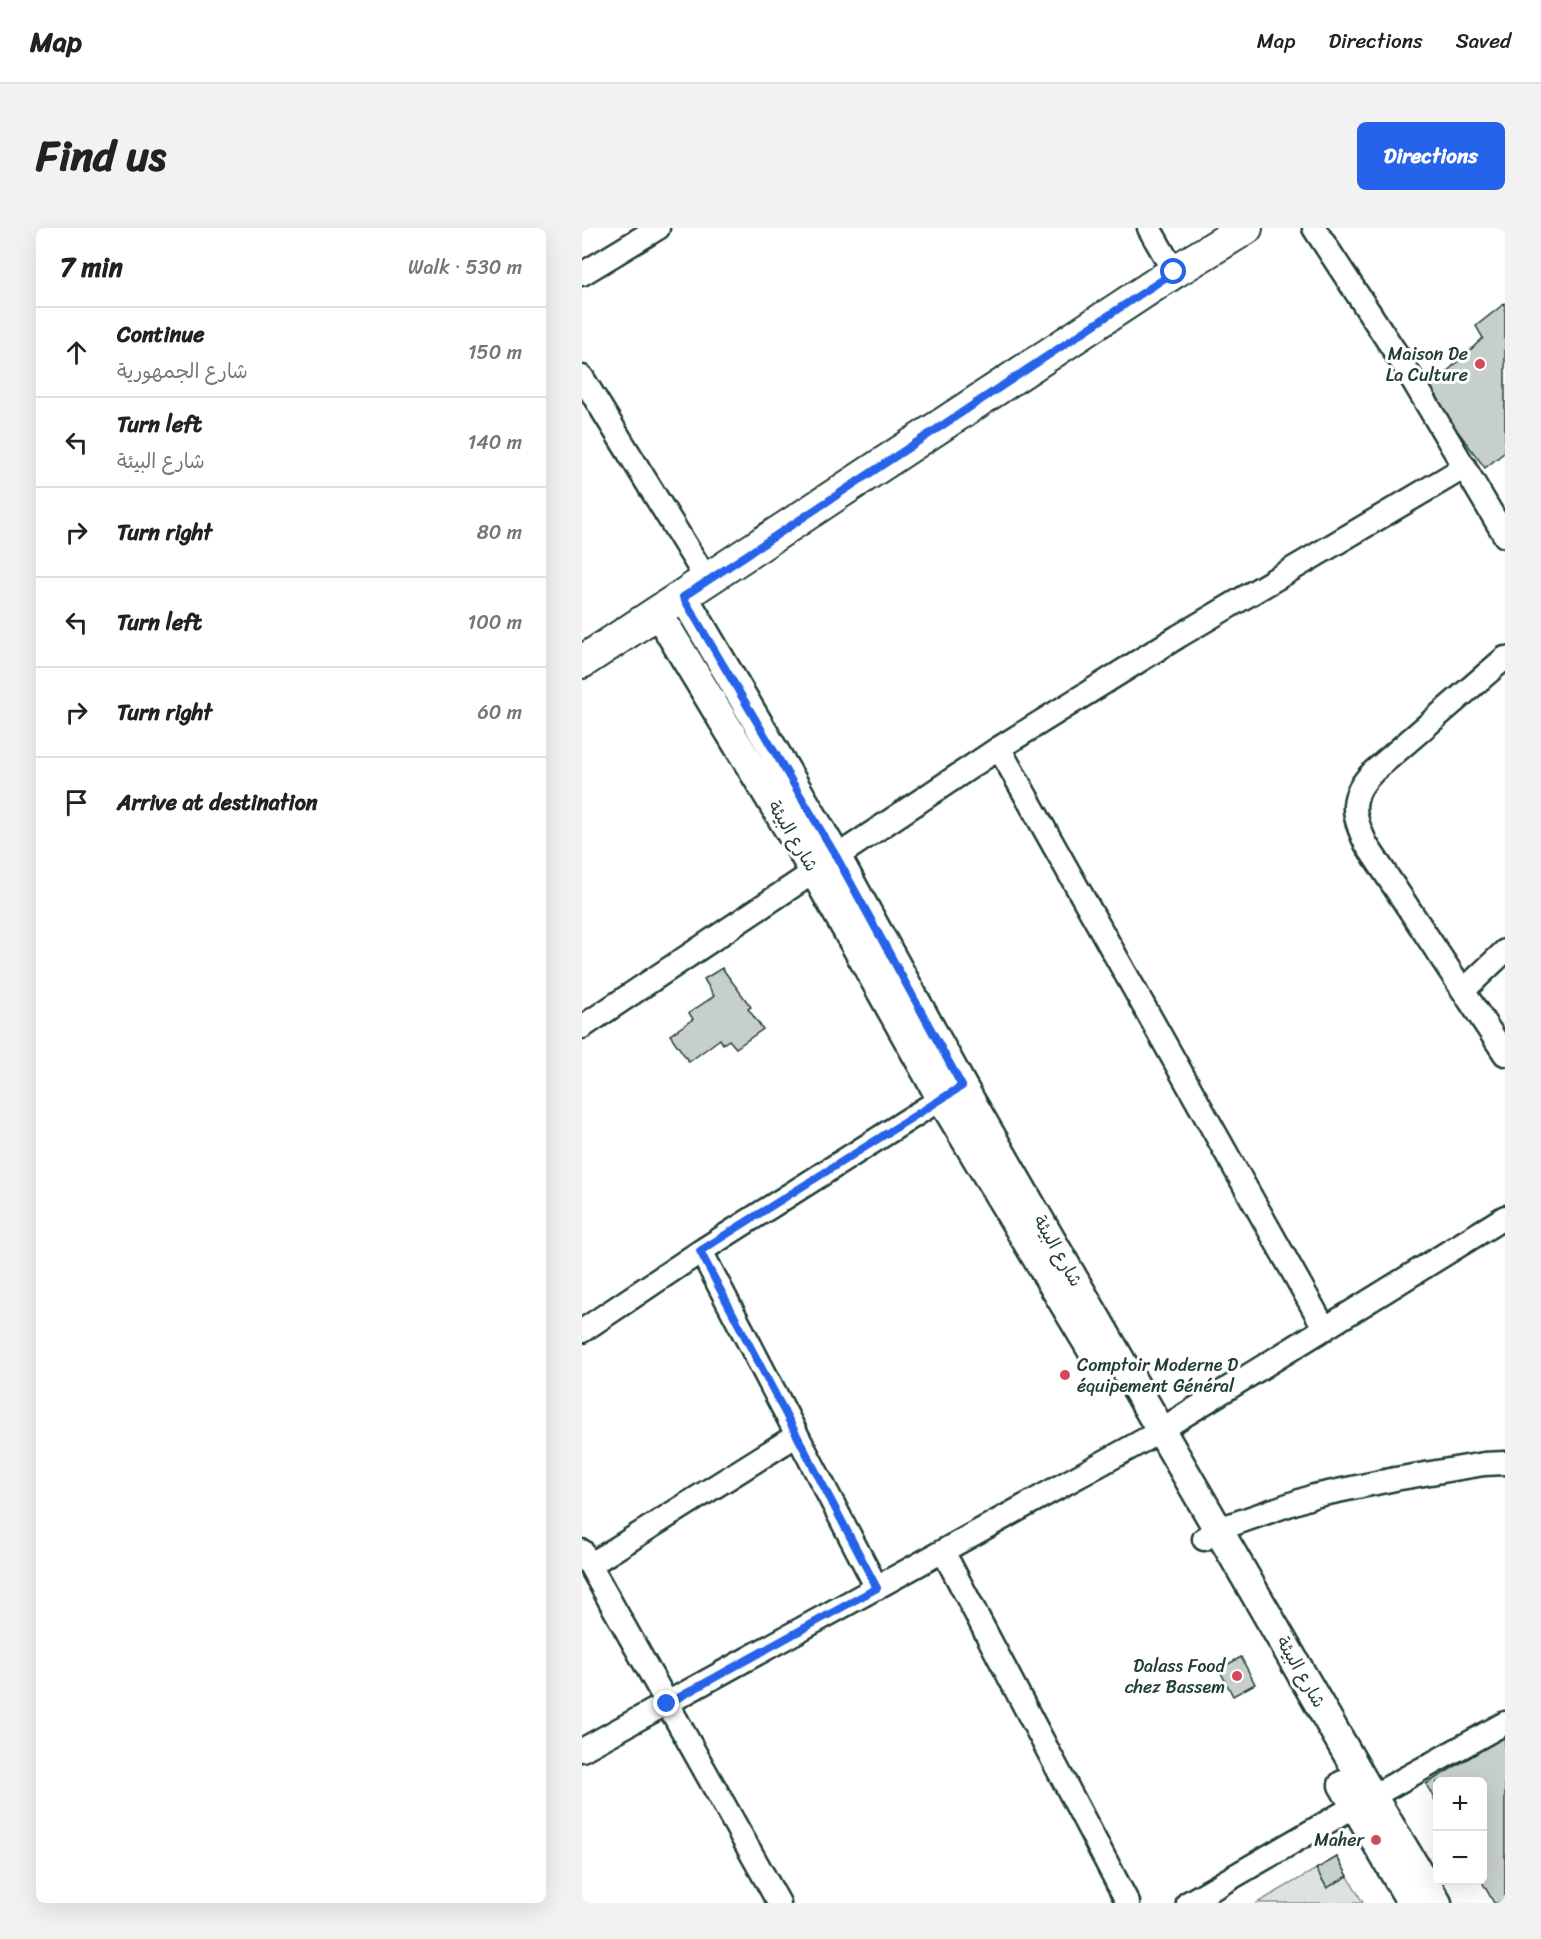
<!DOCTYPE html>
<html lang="en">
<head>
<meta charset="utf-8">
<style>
  body { margin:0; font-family:Sriracha,"Playpen Sans Arabic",sans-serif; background:#f2f2f2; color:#222 }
  .controls { position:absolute; right:18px; bottom:18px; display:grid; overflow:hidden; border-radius:9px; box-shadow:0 6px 24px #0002 }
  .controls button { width:54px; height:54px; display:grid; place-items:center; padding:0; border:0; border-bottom:2px solid #e0e0e0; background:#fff; color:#222; font:30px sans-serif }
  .stop { position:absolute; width:18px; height:18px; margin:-14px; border:4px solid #2563eb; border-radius:50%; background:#fff }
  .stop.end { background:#2563eb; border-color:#fff; box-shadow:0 2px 6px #0008 }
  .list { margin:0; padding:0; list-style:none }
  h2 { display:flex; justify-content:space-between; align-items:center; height:78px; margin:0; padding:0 24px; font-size:26px }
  h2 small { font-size:20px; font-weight:400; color:#767676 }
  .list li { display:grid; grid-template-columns:39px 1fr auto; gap:18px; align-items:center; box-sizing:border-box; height:90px; padding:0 24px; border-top:2px solid #e0e0e0 }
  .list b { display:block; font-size:22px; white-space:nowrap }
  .list p { margin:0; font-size:20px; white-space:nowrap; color:#767676 }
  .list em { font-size:20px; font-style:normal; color:#767676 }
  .icon { flex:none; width:33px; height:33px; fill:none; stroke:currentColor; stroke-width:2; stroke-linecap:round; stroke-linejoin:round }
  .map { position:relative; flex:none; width:923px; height:1675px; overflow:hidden; border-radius:9px }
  header { display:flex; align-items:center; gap:36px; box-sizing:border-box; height:84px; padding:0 30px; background:#fff; border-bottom:2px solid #e0e0e0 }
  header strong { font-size:28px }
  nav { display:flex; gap:33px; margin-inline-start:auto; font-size:21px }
  .intro { display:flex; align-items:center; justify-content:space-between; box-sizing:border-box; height:144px; padding:0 36px }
  h1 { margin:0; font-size:42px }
  .button { padding:15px 27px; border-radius:9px; background:#2563eb; color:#fff; font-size:21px; font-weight:700 }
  main { display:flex; gap:36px; padding:0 36px }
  aside { flex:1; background:#fff; border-radius:9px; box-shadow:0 6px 24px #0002 }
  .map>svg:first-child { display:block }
  .pitch { fill:#dee3e2; stroke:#7e908b; stroke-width:1.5 }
  .building { fill:#c7cfcc; stroke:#1f3d34; stroke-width:1.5 }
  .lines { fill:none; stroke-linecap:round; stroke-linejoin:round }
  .minor-casing { stroke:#1f3d34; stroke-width:27 }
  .tertiary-casing { stroke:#1f3d34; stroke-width:33 }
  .secondary-casing { stroke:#1f3d34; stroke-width:36 }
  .minor { stroke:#fff; stroke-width:22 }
  .tertiary { stroke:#fff; stroke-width:28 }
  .secondary { stroke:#fff; stroke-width:32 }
  .route { stroke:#2563eb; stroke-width:8 }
  .poi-dot { fill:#d1495b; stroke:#fff; stroke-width:2 }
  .labels { text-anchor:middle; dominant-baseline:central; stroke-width:6; stroke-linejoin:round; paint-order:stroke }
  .poi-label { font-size:18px; fill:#1f3d34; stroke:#fff; text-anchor:end }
  .street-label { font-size:18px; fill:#1f3d34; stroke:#fff }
</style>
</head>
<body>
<header>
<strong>Map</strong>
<nav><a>Map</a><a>Directions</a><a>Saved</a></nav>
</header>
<div class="intro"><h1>Find us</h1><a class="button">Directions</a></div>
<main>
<aside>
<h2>7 min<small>Walk · 530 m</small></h2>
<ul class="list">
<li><svg class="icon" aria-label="ahead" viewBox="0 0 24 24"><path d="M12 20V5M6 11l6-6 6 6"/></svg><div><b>Continue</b><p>شارع الجمهورية</p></div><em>150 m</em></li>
<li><svg class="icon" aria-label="left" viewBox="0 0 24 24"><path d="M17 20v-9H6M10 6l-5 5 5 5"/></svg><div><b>Turn left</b><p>شارع البيئة</p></div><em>140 m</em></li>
<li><svg class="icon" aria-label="right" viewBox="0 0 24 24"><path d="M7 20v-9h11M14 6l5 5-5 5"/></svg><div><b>Turn right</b></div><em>80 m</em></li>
<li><svg class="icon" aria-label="left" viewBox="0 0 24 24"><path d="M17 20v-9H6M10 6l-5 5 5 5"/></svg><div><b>Turn left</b></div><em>100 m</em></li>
<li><svg class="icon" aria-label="right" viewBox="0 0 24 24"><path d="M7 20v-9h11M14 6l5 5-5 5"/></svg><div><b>Turn right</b></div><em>60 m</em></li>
<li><svg class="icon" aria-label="arrive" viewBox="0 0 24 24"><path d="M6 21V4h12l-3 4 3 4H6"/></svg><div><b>Arrive at destination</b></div></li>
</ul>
</aside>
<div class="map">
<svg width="923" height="1675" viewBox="0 0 923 1675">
  <rect width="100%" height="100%" fill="#fff"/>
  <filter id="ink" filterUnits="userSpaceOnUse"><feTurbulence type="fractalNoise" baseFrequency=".0167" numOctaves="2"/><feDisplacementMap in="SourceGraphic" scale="12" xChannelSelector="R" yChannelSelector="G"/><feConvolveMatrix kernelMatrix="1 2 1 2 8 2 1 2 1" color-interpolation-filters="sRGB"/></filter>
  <g filter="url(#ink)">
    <!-- pitch -->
    <path class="pitch" d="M755 1629 781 1675H675Z"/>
    <!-- building -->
    <path class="building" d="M923 75V224L903 240 845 162 901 110 894 98Z
      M140 740 169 779 166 781 181 801 154 820 147 812 141 816 138 811 107 834 88 807 111 791 107 785 132 768 122 751Z
      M659 1429 673 1456 651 1468 637 1441Z
      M923 1508V1675H912L899 1652H900V1554H855V1576L844 1556Z
      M755 1629 766 1648 745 1660 734 1641Z"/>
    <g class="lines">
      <defs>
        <path id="minor" d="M567 0 592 44
          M732 0 823 139 923 308
          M0 46 76 0
          M0 149 125 352
          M923 430 792 543C766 568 770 586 784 616L923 826
          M417 520 743 1101
          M882 762 923 723
          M0 799 417 520 597 408 883 239
          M119 1023 295 1360
          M0 1103 119 1023 371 863
          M622 1311 637 1301 732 1268 813 1251 902 1236 923 1235
          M0 1323 197 1675
          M361 1323 546 1675
          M8 1337 215 1207
          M0 1522 564 1211 923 989
          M606 1675 773 1578 923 1495"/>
        <path id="tertiary" d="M101 368 254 628 380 858 790 1568 855 1675
          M76 385 232 643 359 870 513 1127
          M761 1557 830 1675"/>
        <path id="secondary" d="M0 434 592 44 664 0"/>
      </defs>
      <!-- minor casing -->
      <use href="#minor" class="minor-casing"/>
      <!-- tertiary casing -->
      <use href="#tertiary" class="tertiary-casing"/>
      <!-- secondary casing -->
      <use href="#secondary" class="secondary-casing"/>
      <!-- minor -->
      <use href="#minor" class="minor"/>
      <!-- tertiary -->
      <use href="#tertiary" class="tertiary"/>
      <!-- secondary -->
      <use href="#secondary" class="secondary"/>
    </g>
  </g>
  <g class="lines" filter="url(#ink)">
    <!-- route -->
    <path class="route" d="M85 1476 295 1360 118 1023 380 858 254 628 101 369 592 44"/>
  </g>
  <!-- markers -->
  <g class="poi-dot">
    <circle cx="898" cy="136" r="6"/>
    <circle cx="483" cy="1147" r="6"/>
    <circle cx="655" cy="1448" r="6"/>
    <circle cx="794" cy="1612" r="6"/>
  </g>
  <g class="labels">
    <!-- poi labels -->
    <g class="poi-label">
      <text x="886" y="126">Maison De<tspan x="886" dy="21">La Culture</tspan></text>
      <text x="495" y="1137" text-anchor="start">Comptoir Moderne D<tspan x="495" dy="21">équipement Général</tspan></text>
      <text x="643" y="1438">Dalass Food<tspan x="643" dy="21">chez Bassem</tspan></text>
      <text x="782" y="1612">Maher</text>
    </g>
    <!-- street labels -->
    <g class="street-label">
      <text transform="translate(211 608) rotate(59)">شارع البيئة</text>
      <text transform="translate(476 1023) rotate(60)">شارع البيئة</text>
      <text transform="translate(719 1444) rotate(60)">شارع البيئة</text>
    </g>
  </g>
</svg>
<div class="controls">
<button>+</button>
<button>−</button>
</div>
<div class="stop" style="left:592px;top:44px"></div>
<div class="stop end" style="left:85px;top:1476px"></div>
</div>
</main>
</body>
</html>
